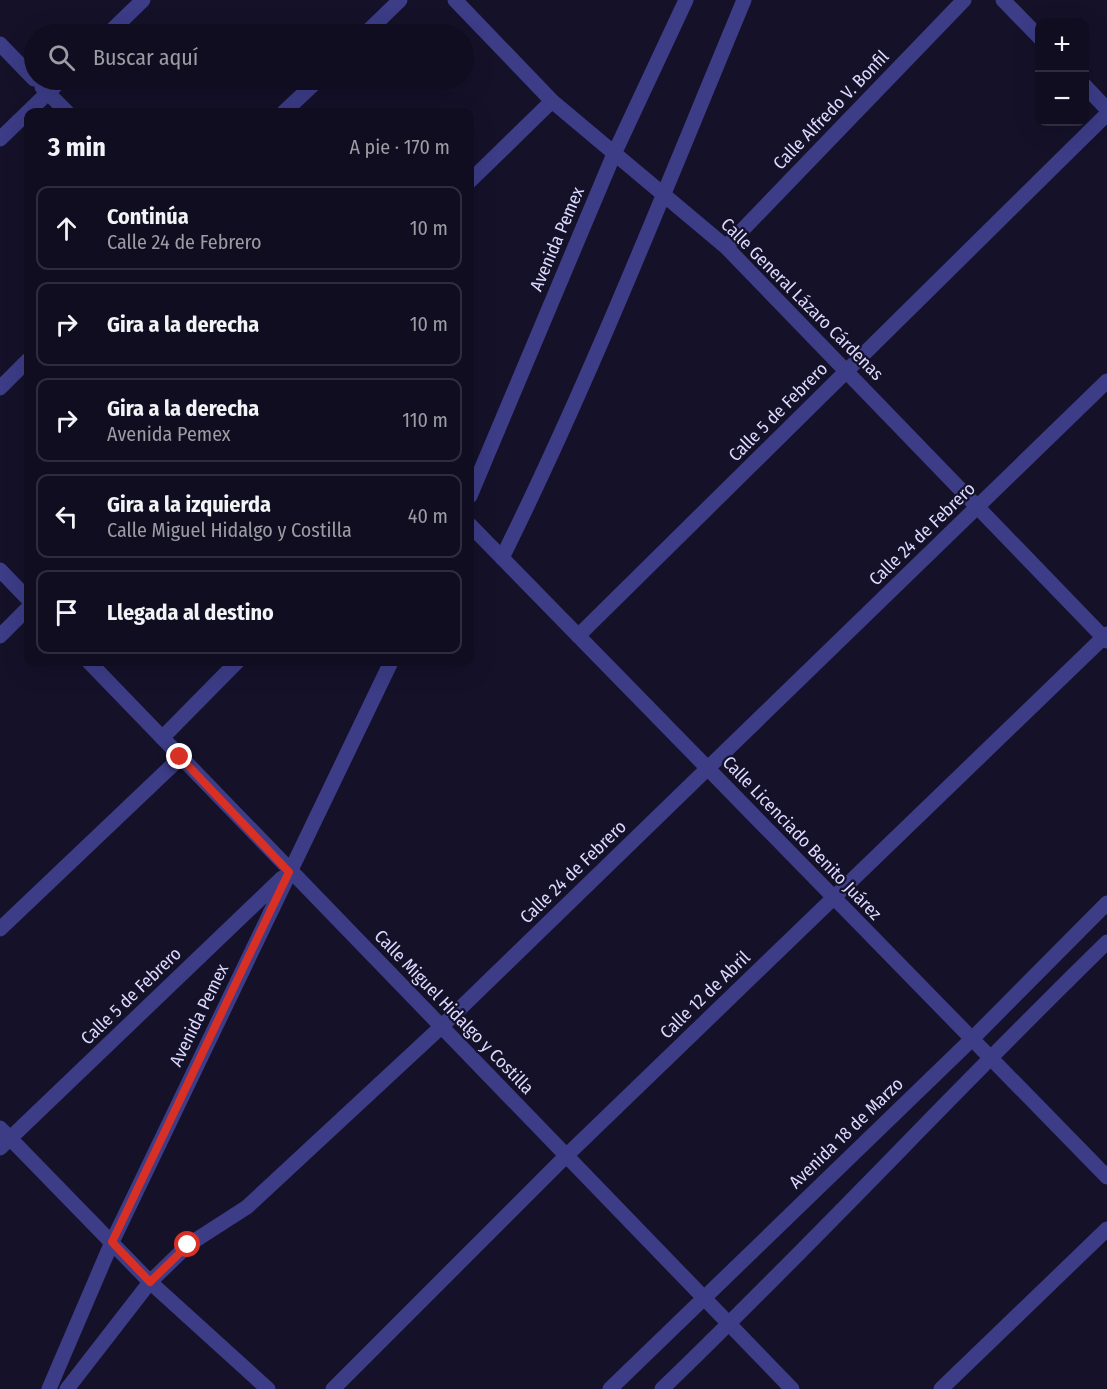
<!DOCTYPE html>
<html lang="es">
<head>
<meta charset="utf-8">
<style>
  body { margin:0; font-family:"Fira Sans Condensed",sans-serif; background:#1d1b2c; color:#f1f3f6 }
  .controls { position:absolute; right:18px; top:18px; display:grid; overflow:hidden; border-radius:12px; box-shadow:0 6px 24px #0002 }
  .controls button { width:54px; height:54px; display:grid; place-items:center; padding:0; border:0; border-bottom:2px solid #2f2d3d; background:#0f0d1f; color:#f1f3f6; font:30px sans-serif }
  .stop { position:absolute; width:18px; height:18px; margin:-14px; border:4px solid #d93025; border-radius:50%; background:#fff }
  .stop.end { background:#d93025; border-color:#fff; box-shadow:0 2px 6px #0008 }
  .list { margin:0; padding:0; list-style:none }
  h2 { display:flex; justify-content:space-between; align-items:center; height:78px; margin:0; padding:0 24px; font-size:26px }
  h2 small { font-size:20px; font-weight:400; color:#9b9ca4 }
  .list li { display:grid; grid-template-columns:39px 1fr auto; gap:18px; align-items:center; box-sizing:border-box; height:84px; margin:0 12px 12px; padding:0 12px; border:2px solid #2f2d3d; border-radius:12px }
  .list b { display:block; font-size:22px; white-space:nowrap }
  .list p { margin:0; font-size:20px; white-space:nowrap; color:#9b9ca4 }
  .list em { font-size:20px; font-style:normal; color:#9b9ca4 }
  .icon { flex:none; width:33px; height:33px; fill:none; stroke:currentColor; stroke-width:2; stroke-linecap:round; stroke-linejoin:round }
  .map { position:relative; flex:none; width:1107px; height:1389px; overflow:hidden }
  .search { position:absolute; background:#0f0d1f; box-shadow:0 6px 24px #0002; left:24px; top:24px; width:450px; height:66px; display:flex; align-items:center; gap:15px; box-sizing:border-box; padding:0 21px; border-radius:33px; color:#9b9ca4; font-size:22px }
  .panel { position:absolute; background:#0f0d1f; box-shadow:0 6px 24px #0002; left:24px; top:108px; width:450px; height:558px; border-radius:12px }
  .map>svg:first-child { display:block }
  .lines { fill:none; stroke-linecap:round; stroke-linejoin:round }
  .minor { stroke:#3c3c87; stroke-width:15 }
  .tertiary { stroke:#3c3c87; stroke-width:15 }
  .route { stroke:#d93025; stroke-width:8 }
  .labels { text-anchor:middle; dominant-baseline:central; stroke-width:4.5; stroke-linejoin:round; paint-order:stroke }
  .street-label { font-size:18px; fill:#dcd9fe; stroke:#141129 }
</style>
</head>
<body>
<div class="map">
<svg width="1107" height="1389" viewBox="0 0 1107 1389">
  <rect width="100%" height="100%" fill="#141129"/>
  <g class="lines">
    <!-- minor -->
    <path class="minor" d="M455 0 552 101 726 247 1107 641
      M1003 0 1040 38
      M108 34 143 0
      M365 34 400 0
      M0 44 34 79
      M1084 85 1107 109
      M42 87 67 112
      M284 112 318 80
      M0 139 61 80
      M470 181 552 101
      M726 247 964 0
      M0 388 28 360
      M470 496 614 154 686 0
      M470 525 1107 1177
      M502 558C592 376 666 187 744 0
      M0 570 28 599
      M0 636 28 608
      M578 636 1107 114
      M89 662 792 1389
      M162 738 237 662
      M0 929 181 757
      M0 1128 150 1282 268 1389
      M0 1148 282 878
      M49 1389 112 1242 391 662
      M67 1389 150 1282 188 1245 247 1207 441 1027 1107 381
      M333 1389 566 1156 1107 634
      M941 1389 1107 1229"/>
    <!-- tertiary -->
    <path class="tertiary" d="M610 1389 972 1039 1107 903
      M662 1389C814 1243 956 1089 1107 942"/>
  </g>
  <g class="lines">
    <!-- route -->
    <path class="route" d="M180 757 289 872 112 1242 150 1282 188 1245"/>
  </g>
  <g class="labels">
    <!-- street labels -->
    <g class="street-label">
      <text transform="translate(831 110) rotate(-46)">Calle Alfredo V. Bonfil</text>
      <text transform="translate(557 239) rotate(-67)">Avenida Pemex</text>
      <text transform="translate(802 299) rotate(45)">Calle General Lázaro Cárdenas</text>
      <text transform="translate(778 412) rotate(-45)">Calle 5 de Febrero</text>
      <text transform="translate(922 534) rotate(-44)">Calle 24 de Febrero</text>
      <text transform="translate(802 838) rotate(46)">Calle Licenciado Benito Juárez</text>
      <text transform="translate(573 872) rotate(-44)">Calle 24 de Febrero</text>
      <text transform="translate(705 995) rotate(-44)">Calle 12 de Abril</text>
      <text transform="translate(131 996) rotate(-44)">Calle 5 de Febrero</text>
      <text transform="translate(454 1012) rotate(46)">Calle Miguel Hidalgo y Costilla</text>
      <text transform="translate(199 1015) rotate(-64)">Avenida Pemex</text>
      <text transform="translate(846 1133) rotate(-44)">Avenida 18 de Marzo</text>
    </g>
  </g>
</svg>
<div class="controls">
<button>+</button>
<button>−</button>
</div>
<div class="stop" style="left:188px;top:1245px"></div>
<div class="stop end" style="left:180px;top:757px"></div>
<div class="search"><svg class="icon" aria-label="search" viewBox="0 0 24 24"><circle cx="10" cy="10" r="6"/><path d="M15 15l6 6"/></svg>Buscar aquí</div>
<section class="panel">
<h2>3 min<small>A pie · 170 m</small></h2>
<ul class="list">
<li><svg class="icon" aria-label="ahead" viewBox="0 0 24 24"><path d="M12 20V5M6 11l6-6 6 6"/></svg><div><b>Continúa</b><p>Calle 24 de Febrero</p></div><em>10 m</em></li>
<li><svg class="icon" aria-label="right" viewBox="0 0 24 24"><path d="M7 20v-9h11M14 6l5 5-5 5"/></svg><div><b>Gira a la derecha</b></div><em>10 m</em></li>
<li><svg class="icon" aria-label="right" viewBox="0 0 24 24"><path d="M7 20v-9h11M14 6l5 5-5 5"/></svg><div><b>Gira a la derecha</b><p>Avenida Pemex</p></div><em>110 m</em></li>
<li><svg class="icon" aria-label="left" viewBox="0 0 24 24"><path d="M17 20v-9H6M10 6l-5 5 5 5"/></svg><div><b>Gira a la izquierda</b><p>Calle Miguel Hidalgo y Costilla</p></div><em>40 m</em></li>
<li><svg class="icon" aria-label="arrive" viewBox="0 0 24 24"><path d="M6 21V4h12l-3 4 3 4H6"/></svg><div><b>Llegada al destino</b></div></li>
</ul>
</section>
</div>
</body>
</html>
